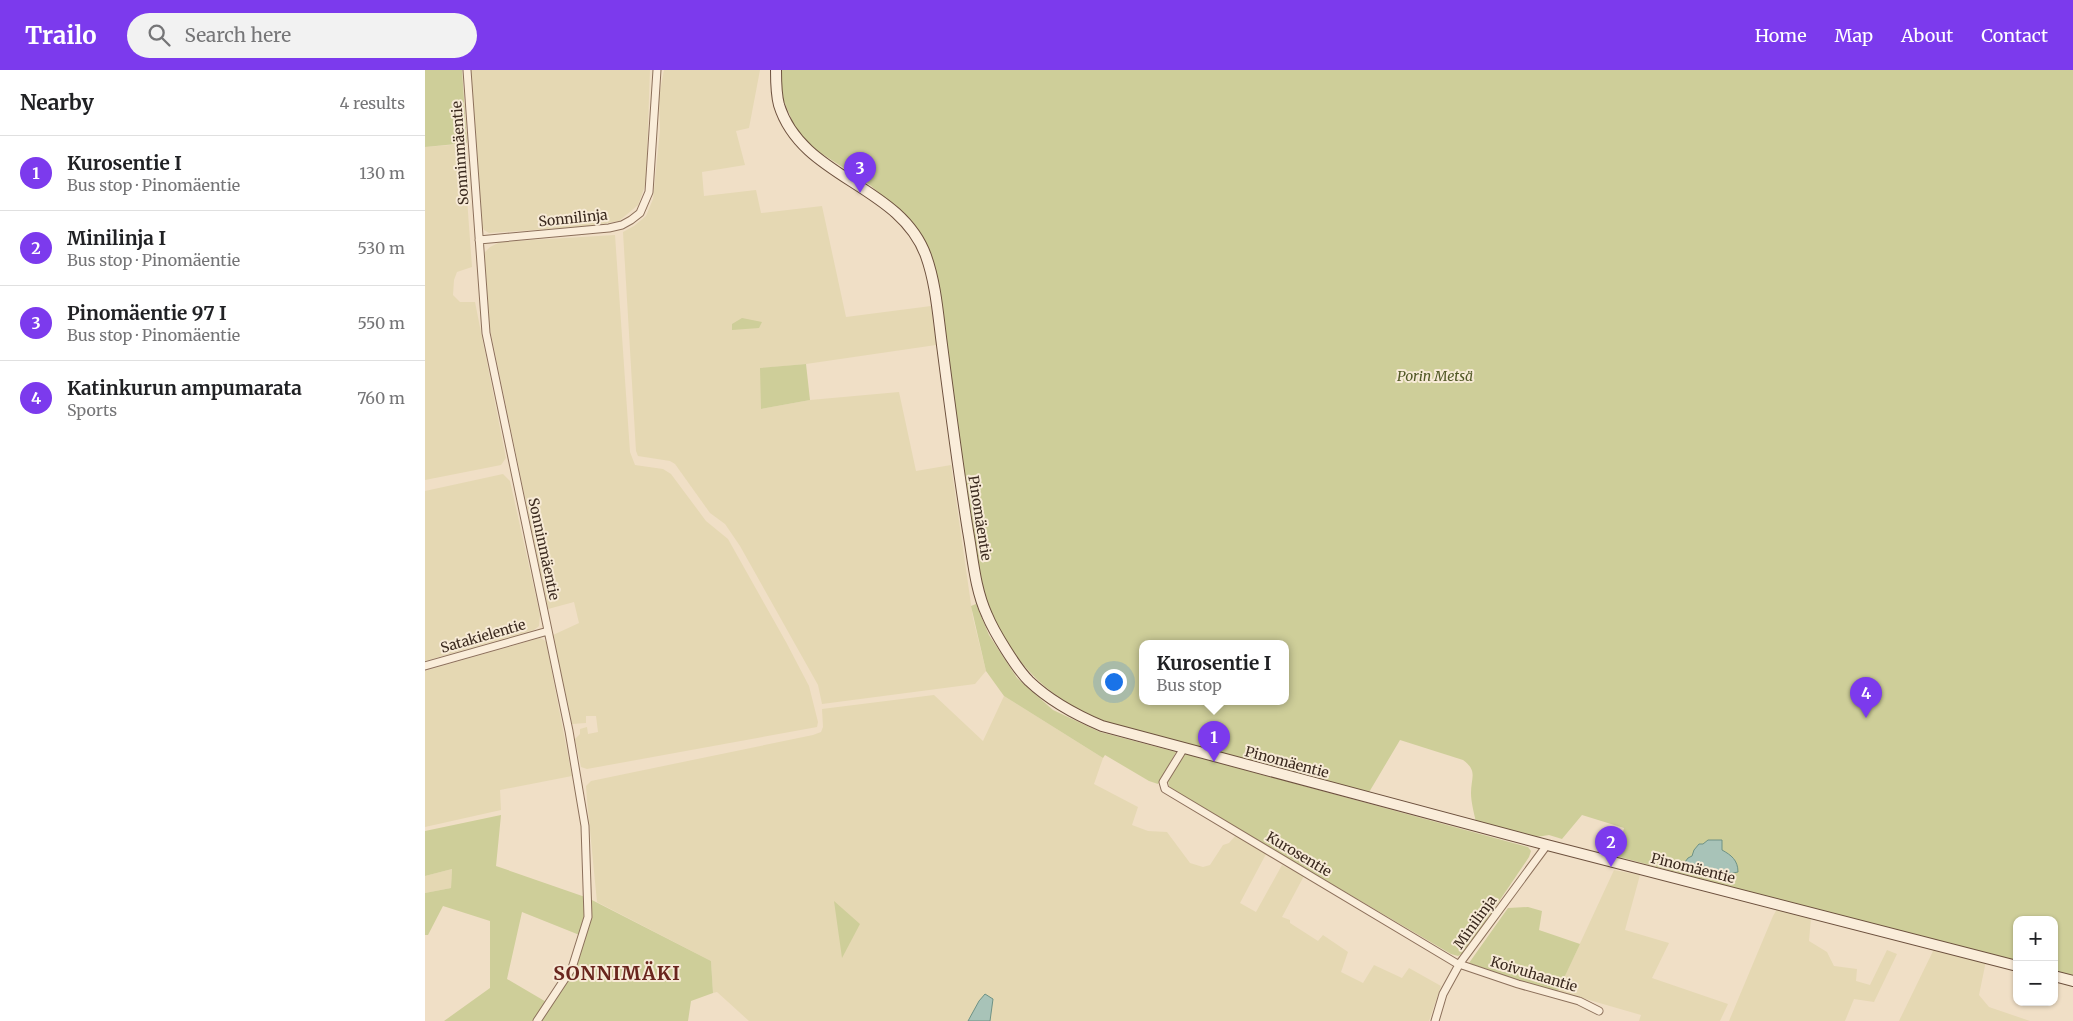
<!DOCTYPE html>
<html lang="en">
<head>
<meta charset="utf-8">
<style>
  body { margin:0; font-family:Merriweather,serif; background:#f2f2f2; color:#202124 }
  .controls { position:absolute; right:15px; bottom:15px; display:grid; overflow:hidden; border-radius:10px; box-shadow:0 1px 4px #0004 }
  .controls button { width:45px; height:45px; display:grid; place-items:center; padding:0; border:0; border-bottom:1px solid #e0e0e0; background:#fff; color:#202124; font:25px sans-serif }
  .you { position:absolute; left:688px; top:611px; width:18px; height:18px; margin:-12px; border:4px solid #fff; border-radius:50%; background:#1a73e8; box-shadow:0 0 0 8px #1a73e833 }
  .badge { display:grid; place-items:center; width:32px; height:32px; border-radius:50%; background:#7c3aed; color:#fff; font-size:16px; font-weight:700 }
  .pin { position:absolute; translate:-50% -41px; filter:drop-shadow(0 1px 2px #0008) }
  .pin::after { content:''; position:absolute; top:26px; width:18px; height:15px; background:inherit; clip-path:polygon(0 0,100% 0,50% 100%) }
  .popup { position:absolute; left:714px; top:570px; width:150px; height:65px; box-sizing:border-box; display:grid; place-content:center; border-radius:10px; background:#fff; filter:drop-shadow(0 1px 4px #0005); font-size:16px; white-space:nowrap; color:#757577 }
  .popup b { font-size:19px; color:#202124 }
  .popup::after { content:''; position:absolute; left:50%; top:100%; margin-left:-10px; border:10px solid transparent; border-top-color:#fff }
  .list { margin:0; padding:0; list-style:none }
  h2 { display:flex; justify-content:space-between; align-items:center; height:65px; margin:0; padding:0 20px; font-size:21px }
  h2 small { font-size:16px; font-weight:400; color:#757577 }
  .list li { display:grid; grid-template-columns:32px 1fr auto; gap:15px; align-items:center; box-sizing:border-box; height:75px; padding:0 20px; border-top:1px solid #e0e0e0 }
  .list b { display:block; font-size:19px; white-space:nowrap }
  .list p { margin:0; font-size:16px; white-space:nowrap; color:#757577 }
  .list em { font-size:16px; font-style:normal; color:#757577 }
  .icon { flex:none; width:28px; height:28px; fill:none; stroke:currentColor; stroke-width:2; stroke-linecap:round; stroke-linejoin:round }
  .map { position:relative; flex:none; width:1648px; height:951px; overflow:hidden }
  header { display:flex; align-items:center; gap:30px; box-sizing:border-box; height:70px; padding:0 25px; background:#7c3aed; color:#fff }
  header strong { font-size:24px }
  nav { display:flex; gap:28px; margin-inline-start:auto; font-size:18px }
  .search { width:350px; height:45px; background:#f2f2f2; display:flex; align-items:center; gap:12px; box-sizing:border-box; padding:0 18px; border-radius:28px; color:#757577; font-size:19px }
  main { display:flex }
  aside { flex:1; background:#fff }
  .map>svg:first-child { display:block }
  .farmland { fill:#e5d8b3 }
  .green { fill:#cece99; fill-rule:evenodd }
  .water { fill:#a8c3b8; stroke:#6e9285 }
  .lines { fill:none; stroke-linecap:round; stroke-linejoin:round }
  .street-casing { stroke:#8c705b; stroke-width:9 }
  .secondary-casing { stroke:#6d513e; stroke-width:12 }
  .street { stroke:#faedda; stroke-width:7 }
  .secondary { stroke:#faedda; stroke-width:10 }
  .labels { text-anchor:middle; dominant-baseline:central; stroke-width:4; stroke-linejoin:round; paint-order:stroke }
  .street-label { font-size:14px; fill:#3b2a1f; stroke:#f7ead6 }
  .park-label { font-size:14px; font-style:italic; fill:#515825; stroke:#f7ead6 }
  .district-label { font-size:19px; font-weight:bold; letter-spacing:1px; fill:#69251d; stroke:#f7ead6 }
</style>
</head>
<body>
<header>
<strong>Trailo</strong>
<div class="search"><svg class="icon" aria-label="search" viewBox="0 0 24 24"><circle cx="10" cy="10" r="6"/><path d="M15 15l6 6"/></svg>Search here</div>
<nav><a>Home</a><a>Map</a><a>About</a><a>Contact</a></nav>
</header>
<main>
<aside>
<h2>Nearby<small>4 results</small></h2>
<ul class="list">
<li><span class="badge">1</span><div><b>Kurosentie I</b><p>Bus stop · Pinomäentie</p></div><em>130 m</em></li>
<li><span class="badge">2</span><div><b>Minilinja I</b><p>Bus stop · Pinomäentie</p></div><em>530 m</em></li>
<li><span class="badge">3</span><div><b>Pinomäentie 97 I</b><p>Bus stop · Pinomäentie</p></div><em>550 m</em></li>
<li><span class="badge">4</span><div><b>Katinkurun ampumarata</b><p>Sports</p></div><em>760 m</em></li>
</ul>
</aside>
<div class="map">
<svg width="1648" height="951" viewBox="0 0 1648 951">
  <rect width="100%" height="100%" fill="#f0dfc6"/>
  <!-- farmland -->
  <path class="farmland" d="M45 0H225L221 113 213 135 194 151 166 156 64 163 59 160 56 155Z
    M239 0H335L324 58 311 61 320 95 277 102 279 126 331 120 336 143 397 136 421 247 506 236 511 275 381 294 336 298V339L385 330 474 322 491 401 526 395 548 548 561 601 550 614 397 634 393 615 315 476 300 454 285 443 250 394 245 391 213 386 211 381 198 162 209 156 221 146 228 129 235 60 234 26Z
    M38 74 47 197 32 202 29 210 28 225 35 232H50L81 388 76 395 0 410V77Z
    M190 165 205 382 210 395 238 399 246 404 281 451 303 469 361 572 384 616 393 652 392 657 162 699 156 697 150 669 155 664V659L162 657 163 664 173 662 171 646H161V653L147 654 128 565 154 553 149 532 123 539 64 254 58 188 60 182 65 177 75 172Z
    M78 404 85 411 115 545 114 556 109 560 0 591V421Z
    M115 568 119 570 121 572 147 706 75 720 76 740 0 757V601Z
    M509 625 558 671 579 626 678 688 669 714 713 737 707 755 723 761 742 762 765 793 778 797 785 795 798 775 804 773 811 765 841 784 815 833 831 842 857 795 879 806 857 847 865 850V853L893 871 898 865 923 882 916 902 938 913 949 895 977 908 984 898 1016 916 1004 951H565L568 929 543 949V951H324L292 922 288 923 286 891 172 832 162 730 161 716 166 711 388 665 396 662 398 657 397 639Z
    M27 799 26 818 0 823V806Z
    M1189 800 1215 805 1200 860 1244 873 1227 908 1303 934 1295 951H1214L1216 945 1133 921Z
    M1356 838 1386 848 1384 871 1402 882 1409 896 1432 899 1431 911 1445 915 1462 880 1472 884 1449 932 1429 929 1420 951H1304L1348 846 1352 839Z
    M1509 879 1561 891 1554 925 1564 937 1605 951H1474Z"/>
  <!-- green -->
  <path class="green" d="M0 0H37L42 73 0 77Z
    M355 0H1648V911L1629 906V850H1592V896L1359 831 1191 786 1199 758 1157 745 1137 769 1124 765 1111 767 1051 752C1049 743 1046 732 1046 723 1046 707 1053 701 1038 690L975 670 943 724 757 673C746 669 736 668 724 665 712 663 700 658 688 654 625 632 588 595 563 534 558 522 557 509 554 497L509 200 470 137 445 115 385 76 369 55 358 29ZM718 573H860V631H718ZM1297 770V780L1289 803 1279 799 1276 800 1278 805 1267 803 1266 796Z
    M317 248 337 252 334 258 307 260V254Z
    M381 294 385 330 336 339 335 298Z
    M551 534 564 565 592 608 628 640 675 662 751 682 733 714 724 711 680 685 678 688 579 626 561 601 546 536Z
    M761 684 1103 777 1106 781 1104 787 1039 883 1033 886 1026 884 745 719 743 711 758 686Z
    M76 745 71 796 163 828 286 891 288 923 266 931 263 951H19L65 918V851L18 836 3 865H0V823L26 818 27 799 0 806V761ZM97 842 157 866 147 898 123 933 82 909Z
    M409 831 435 854 417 888Z
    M1103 837 1117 841 1114 860 1155 874 1133 921 1093 911 1044 893 1083 838Z"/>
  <!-- water -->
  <path class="water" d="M1283 770H1297V780C1306 785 1313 790 1313 802 1301 805 1291 803 1279 799L1276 801 1278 806 1267 803 1266 796 1260 792 1263 788 1267 786 1269 780 1274 774H1278Z
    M560 924 568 929 565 951H543L554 931Z"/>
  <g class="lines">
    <defs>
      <path id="street" d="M42 0 61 263 144 661 160 756 163 847 147 898 112 951
        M54 170 184 158 197 155 206 150 215 143 224 122 232 0
        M0 596 123 561
        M759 678 738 712 740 719 1031 893 1093 914 1154 931 1174 941
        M1010 951 1018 924 1035 893 1122 775"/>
      <path id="secondary" d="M351 0C351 11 351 24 354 35 377 109 475 114 501 186 511 214 513 245 517 275 525 337 533 399 543 461 548 489 550 519 562 545 569 562 591 598 604 611 625 631 651 645 677 656L1122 775 1592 896
        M1629 906 1648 911"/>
    </defs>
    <!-- street casing -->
    <use href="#street" class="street-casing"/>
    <!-- secondary casing -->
    <use href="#secondary" class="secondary-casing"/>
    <!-- street -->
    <use href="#street" class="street"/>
    <!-- secondary -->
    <use href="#secondary" class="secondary"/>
  </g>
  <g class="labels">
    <!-- street labels -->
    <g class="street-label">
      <text transform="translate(35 83) rotate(-94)">Sonninmäentie</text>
      <text transform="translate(148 148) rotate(-6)">Sonnilinja</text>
      <text transform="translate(555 448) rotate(81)">Pinomäentie</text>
      <text transform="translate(119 479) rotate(78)">Sonninmäentie</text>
      <text transform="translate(58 566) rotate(-16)">Satakielentie</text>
      <text transform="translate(862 692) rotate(15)">Pinomäentie</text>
      <text transform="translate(874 784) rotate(31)">Kurosentie</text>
      <text transform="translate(1268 798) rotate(14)">Pinomäentie</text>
      <text transform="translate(1050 852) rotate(-54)">Minilinja</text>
      <text transform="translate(1109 904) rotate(17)">Koivuhaantie</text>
    </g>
    <!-- park labels -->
    <g class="park-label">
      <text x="1010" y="306">Porin Metsä</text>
    </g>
    <!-- district labels -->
    <g class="district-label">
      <text x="192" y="903">SONNIMÄKI</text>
    </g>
  </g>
</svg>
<div class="controls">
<button>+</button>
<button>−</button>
</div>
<div class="you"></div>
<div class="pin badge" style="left:789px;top:692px">1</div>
<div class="popup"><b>Kurosentie I</b>Bus stop</div>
<div class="pin badge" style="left:1186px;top:797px">2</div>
<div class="pin badge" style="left:435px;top:123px">3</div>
<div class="pin badge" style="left:1441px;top:648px">4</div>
</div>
</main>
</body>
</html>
